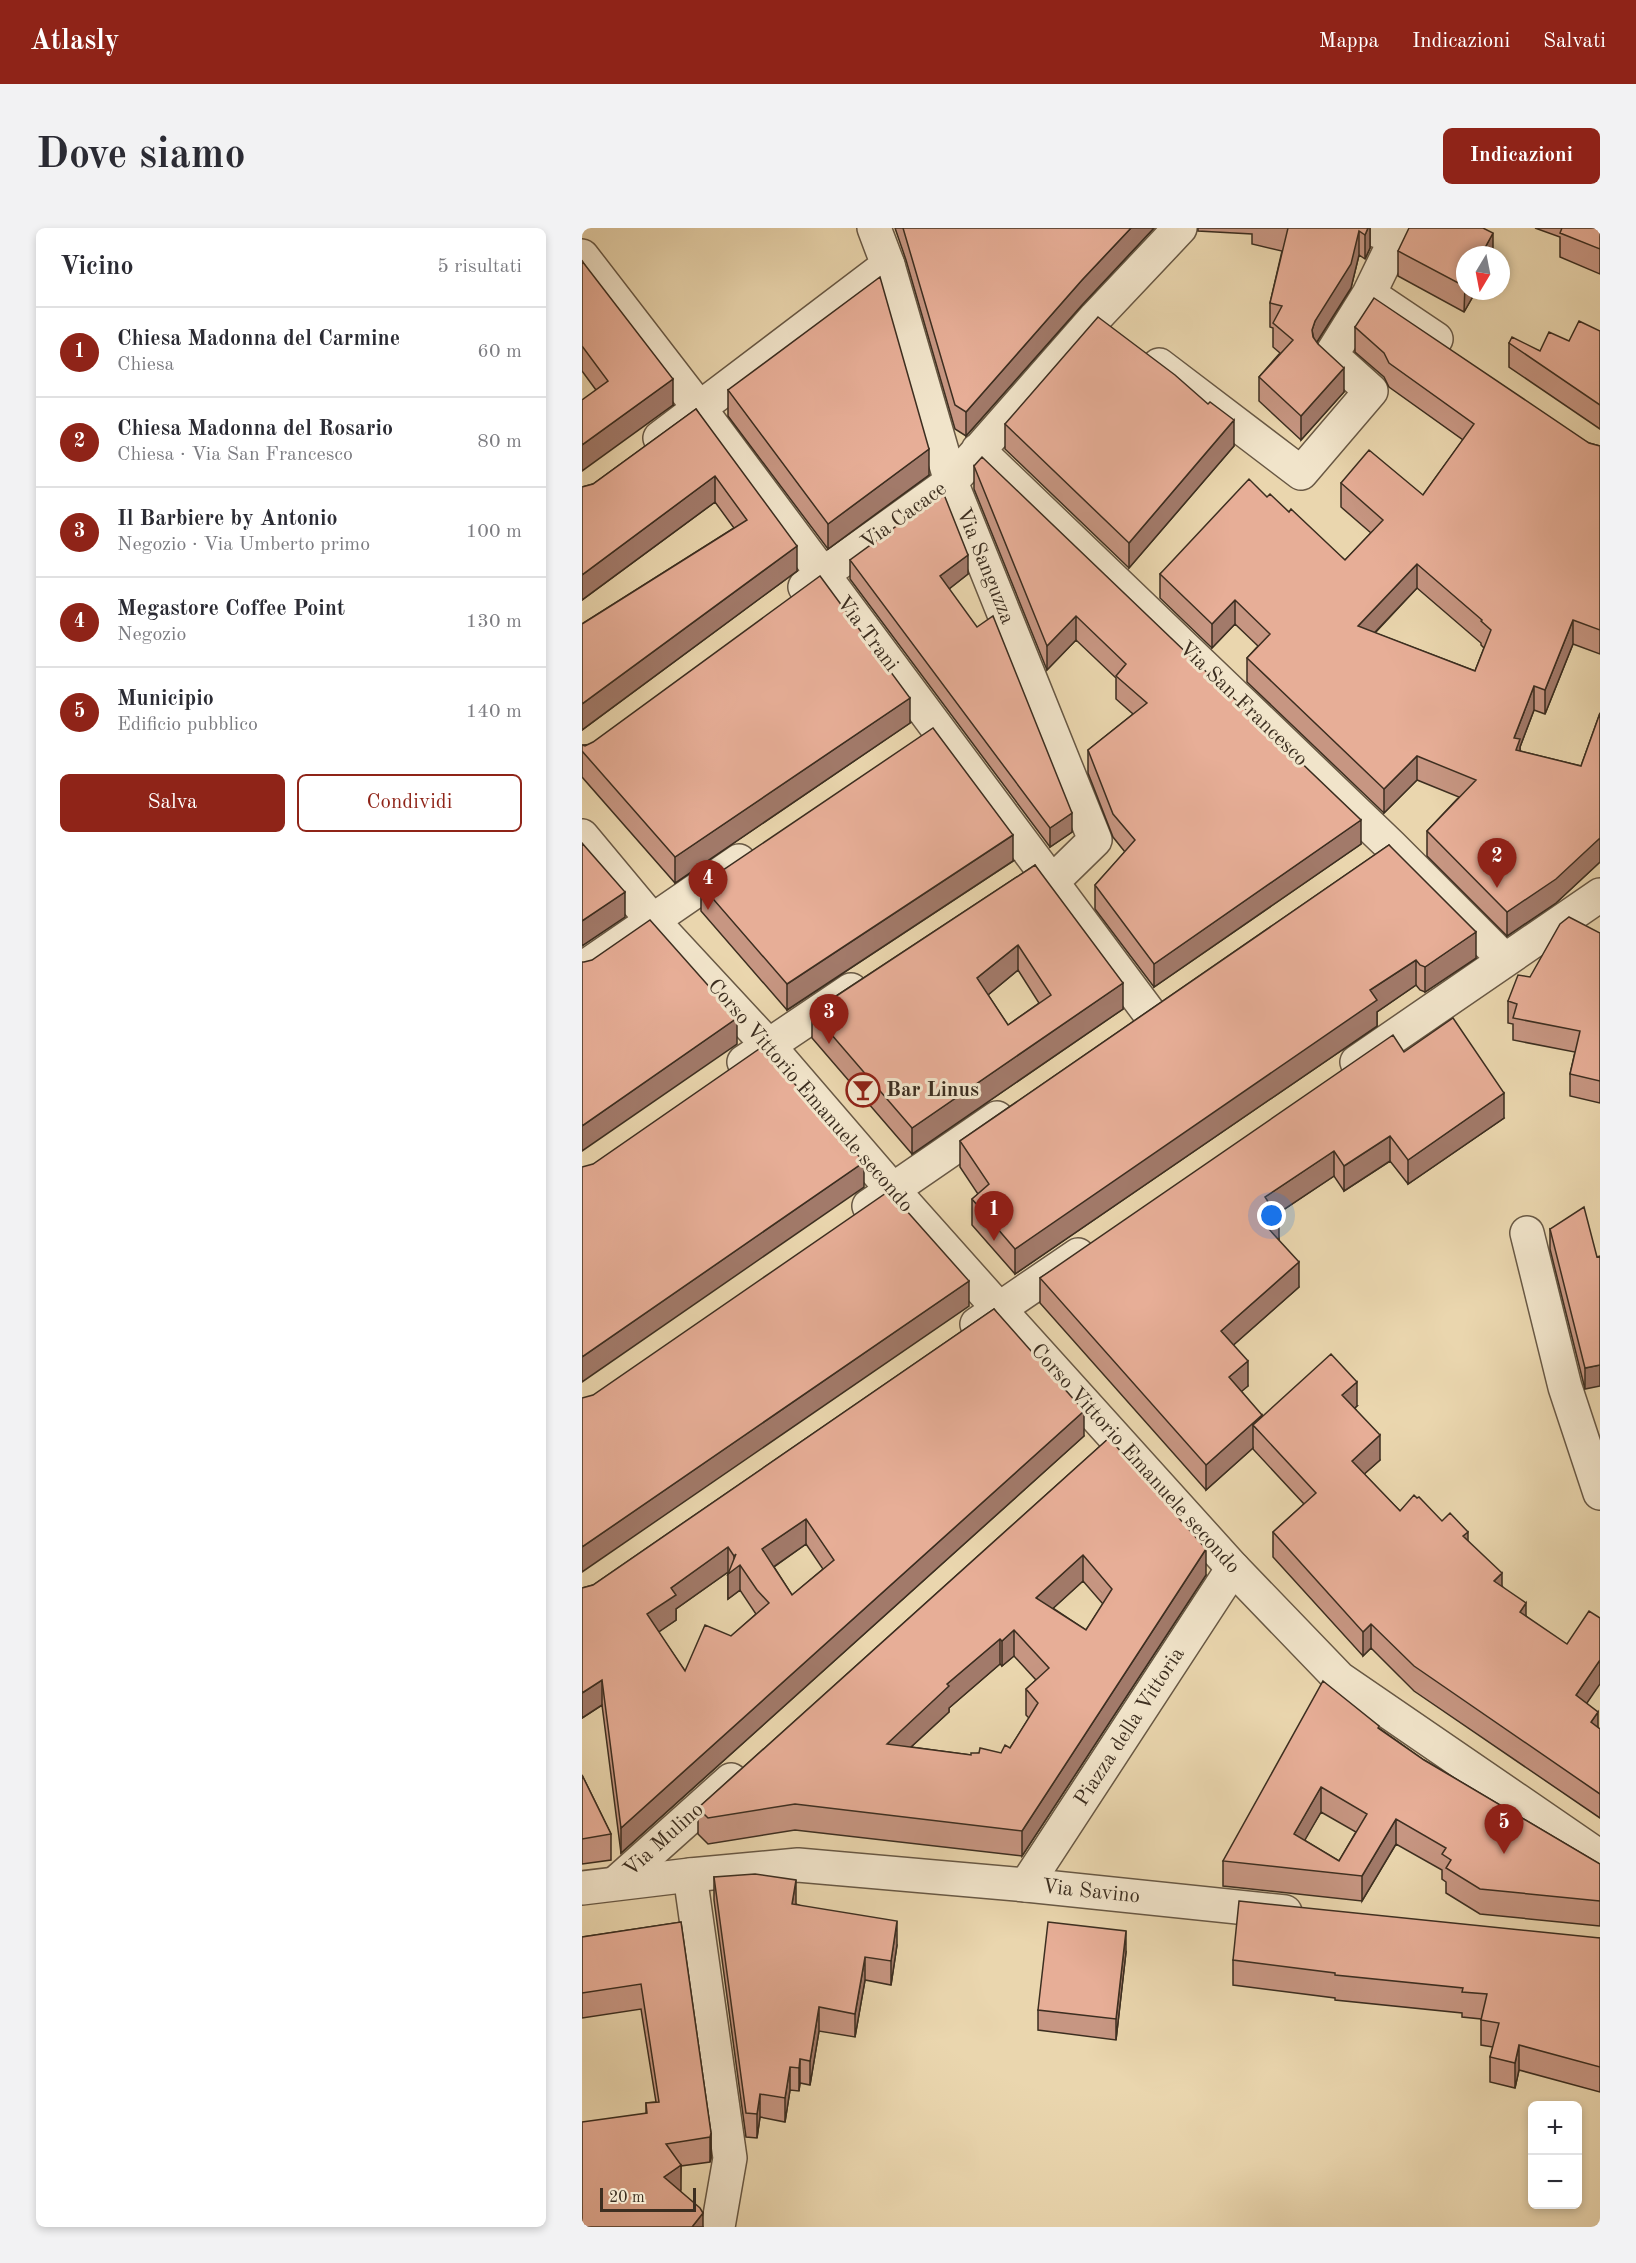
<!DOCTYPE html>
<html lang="it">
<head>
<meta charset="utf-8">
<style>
  body { margin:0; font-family:"Old Standard TT",serif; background:#f2f2f3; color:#2b2b33 }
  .controls { position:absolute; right:18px; bottom:18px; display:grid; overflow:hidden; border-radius:9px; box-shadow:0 3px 9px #0003 }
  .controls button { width:54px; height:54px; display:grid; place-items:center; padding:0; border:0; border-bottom:2px solid #e1e1e2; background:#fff; color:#2b2b33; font:30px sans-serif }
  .compass { position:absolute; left:874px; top:18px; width:54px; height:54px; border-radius:50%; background:#fff; box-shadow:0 3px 9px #0003; rotate:190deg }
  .scale { position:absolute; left:18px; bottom:15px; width:96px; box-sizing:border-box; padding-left:6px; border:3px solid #3c2e20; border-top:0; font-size:16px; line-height:21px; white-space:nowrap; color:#3c2e20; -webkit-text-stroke:4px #f1e4ca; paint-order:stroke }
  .you { position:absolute; left:690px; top:988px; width:21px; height:21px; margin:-15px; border:4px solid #fff; border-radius:50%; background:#1a73e8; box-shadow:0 0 0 9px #1a73e833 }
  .badge { display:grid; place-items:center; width:39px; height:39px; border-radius:50%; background:#8f2418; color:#fff; font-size:20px; font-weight:700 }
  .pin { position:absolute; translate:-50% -50px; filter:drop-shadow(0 2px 3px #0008) }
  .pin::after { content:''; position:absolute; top:32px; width:21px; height:18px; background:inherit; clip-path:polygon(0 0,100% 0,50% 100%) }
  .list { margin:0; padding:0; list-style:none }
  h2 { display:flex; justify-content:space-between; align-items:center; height:78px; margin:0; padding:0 24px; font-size:26px }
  h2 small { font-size:20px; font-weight:400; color:#7c7c81 }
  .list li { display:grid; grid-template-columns:39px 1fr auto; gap:18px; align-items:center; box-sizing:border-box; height:90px; padding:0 24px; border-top:2px solid #e1e1e2 }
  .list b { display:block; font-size:22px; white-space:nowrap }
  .list p { margin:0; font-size:20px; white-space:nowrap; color:#7c7c81 }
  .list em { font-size:20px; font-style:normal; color:#7c7c81 }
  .actions { display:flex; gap:12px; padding:18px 24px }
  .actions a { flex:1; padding:14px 0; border:2px solid #8f2418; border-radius:9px; text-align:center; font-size:21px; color:#8f2418 }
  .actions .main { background:#8f2418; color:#fff }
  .map { position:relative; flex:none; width:1018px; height:1999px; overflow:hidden; border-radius:9px }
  header { display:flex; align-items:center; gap:36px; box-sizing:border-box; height:84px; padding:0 30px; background:#8f2418; color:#fff }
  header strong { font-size:28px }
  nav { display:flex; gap:33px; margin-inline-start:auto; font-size:21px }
  .intro { display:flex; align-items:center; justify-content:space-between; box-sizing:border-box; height:144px; padding:0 36px }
  h1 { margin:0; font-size:42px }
  .button { padding:15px 27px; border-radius:9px; background:#8f2418; color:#fff; font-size:21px; font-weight:700 }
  main { display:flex; gap:36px; padding:0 36px }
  aside { flex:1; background:#fff; border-radius:9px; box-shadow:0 3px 9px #0003 }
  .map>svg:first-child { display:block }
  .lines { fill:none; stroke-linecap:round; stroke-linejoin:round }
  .minor-casing { stroke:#685844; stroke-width:36 }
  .tertiary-casing { stroke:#685844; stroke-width:36 }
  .minor { stroke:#f1e4ca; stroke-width:33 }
  .tertiary { stroke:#f1e4ca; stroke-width:33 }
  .wall { fill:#c79682; stroke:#3c2e20; stroke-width:1.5; fill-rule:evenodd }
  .shaded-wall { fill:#a27a6a; stroke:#3c2e20; stroke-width:1.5 }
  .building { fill:#e7ae97; stroke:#3c2e20; stroke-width:1.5; fill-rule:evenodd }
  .labels { text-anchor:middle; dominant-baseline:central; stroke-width:6; stroke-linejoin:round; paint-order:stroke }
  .street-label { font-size:21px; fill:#3c2e20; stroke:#f1e4ca }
  .poi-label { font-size:21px; font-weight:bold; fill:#3c2e20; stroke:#f1e4ca; text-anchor:start }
</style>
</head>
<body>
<header>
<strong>Atlasly</strong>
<nav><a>Mappa</a><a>Indicazioni</a><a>Salvati</a></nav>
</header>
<div class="intro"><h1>Dove siamo</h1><a class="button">Indicazioni</a></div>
<main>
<aside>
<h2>Vicino<small>5 risultati</small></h2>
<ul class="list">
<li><span class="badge">1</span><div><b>Chiesa Madonna del Carmine</b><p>Chiesa</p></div><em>60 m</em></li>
<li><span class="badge">2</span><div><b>Chiesa Madonna del Rosario</b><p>Chiesa · Via San Francesco</p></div><em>80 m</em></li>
<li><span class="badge">3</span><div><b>Il Barbiere by Antonio</b><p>Negozio · Via Umberto primo</p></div><em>100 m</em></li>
<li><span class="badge">4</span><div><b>Megastore Coffee Point</b><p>Negozio</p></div><em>130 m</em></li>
<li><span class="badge">5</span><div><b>Municipio</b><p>Edificio pubblico</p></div><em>140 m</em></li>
</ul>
<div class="actions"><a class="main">Salva</a><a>Condividi</a></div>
</aside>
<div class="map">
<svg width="1018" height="1999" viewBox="0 0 1018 1999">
  <rect width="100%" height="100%" fill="#ead6ae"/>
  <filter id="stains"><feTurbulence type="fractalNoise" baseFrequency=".00333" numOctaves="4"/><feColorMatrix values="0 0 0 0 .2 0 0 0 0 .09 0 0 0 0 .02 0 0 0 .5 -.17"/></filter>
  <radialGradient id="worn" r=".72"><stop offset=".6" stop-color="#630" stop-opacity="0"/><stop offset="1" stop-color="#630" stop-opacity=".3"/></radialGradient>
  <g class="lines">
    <defs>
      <path id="minor" d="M788 0 815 10
        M819 0 787 66 854 111
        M0 28 118 181 568 786
        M306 37 369 254 513 612 470 654
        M577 137 719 245 789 163 749 127 787 66
        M396 222 809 618 923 732
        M223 359 369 254 514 89 598 0
        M0 741 157 633
        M162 834 269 762
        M775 834 1018 667
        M287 978 415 890
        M945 1005 983 1159 1018 1265
        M395 1096 496 1027
        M108 1647 148 1930 136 1999
        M34 1655 149 1552
        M444 1657 651 1340"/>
      <path id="tertiary" d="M78 210 306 37 292 0
        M0 608 70 692 186 817 310 961 417 1081 651 1340 757 1450 1018 1629
        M0 1660 108 1647 216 1637 444 1657 703 1684"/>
    </defs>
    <!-- minor casing -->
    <use href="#minor" class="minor-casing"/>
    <!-- tertiary casing -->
    <use href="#tertiary" class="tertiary-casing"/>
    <!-- minor -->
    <use href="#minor" class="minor"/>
    <!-- tertiary -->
    <use href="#tertiary" class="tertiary"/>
  </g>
  <!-- wall -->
  <path class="wall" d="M313 0H572L500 77 384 208 373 201 324 32Z
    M616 0H788V20L783 31 777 27 769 60 735 114 762 164 719 212 677 173V149L698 125 691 119V100L688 99V75L700 23 670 16V6L616 3Z
    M953 0H1018V46L978 29V9Z
    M816 23 911 27 883 63H894L882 84 816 48Z
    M0 33 91 177 14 162 0 143Z
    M773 99 1007 215 1018 218V426L991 416 963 486 952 482 938 519V523L999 538 1018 485V634L974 675 925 708 845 628V603L877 569 835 552 802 585 665 454V430L676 418 653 396 630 420 578 370V346L685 269 707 284 763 332 789 305 759 279V255L841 267 881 212 807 159 802 149 773 124ZM835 360 899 415V417L902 420 893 443 793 405Z
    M1018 103V201L927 139V115L958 123Z
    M146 162 347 247 246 321 146 188Z
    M626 176 652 218 547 340 423 221V196Z
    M114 181 215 343 0 502V396L152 300 133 274 0 372V259L11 256Z
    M392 238 779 616 572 759 513 681V657L543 624 531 609 506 545V522L551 486 534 471V450L494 412 465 442 392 261Z
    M268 332 386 346 367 361 490 604 468 619 268 351Z
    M328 495 93 655 0 549V517Z
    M807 617 894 730 843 764 838 762 834 757 795 784V798L433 1046 390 997V971L396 966 378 939V913Z
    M431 633 205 782 119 683V657Z
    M453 637 541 781 330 926 230 810V784ZM436 742 457 775 426 797 406 767Z
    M1018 705V875L988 868V846L993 824 931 812V796L926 795V773L948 749Z
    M822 824 922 890 826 956 808 933 762 963 752 948 694 987 697 1013 717 1059 651 1117 666 1158 659 1163 680 1189 775 1178 773 1180 798 1232 782 1246 818 1283 860 1293 886 1313 920 1358 944 1388 1005 1475 1016 1500 1018 1501V1590L832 1463 789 1420 781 1428 691 1329V1304L722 1276 671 1221V1220L624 1262 458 1075V1050Z
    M968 1001 1015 1029 1003 1161 968 1021Z
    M412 1081 502 1208 39 1625 20 1477 0 1490V1360L11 1357ZM224 1316 241 1341 210 1367 192 1339ZM146 1344V1371L158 1362 174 1386 149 1408 103 1443 76 1404 94 1392V1381Z
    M527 1210 624 1347 440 1628 213 1602 126 1616 116 1606V1580ZM501 1353 521 1376 504 1402 471 1380ZM432 1428 454 1452 444 1461V1487L447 1490 428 1520 419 1525H397L389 1527 329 1519 367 1484V1480L418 1436 420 1438Z
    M797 1500 842 1532 1018 1636V1698L898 1686 864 1665V1654L860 1651V1642L814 1616 780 1673 641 1658V1633ZM739 1584 774 1604 757 1633 722 1612Z
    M0 1547 29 1606V1632L0 1636Z
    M132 1649 214 1676 315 1717 309 1757 283 1752 273 1809 237 1803 228 1857 218 1855 217 1863 208 1862 203 1894 178 1889 175 1910 164 1909 132 1672Z
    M99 1694 129 1905V1930L128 1934 99 1938 98 1963 121 1999H0L64 1885V1875L74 1874 59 1781 0 1790V1709Z
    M1018 1710V1864L937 1842 933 1860 908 1854V1829L911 1819 899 1817V1791L880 1789V1785L753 1772V1770L651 1757V1732Z
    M544 1724 534 1812 456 1802V1782Z"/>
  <!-- shaded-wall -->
  <path class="shaded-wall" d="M549 0H572L500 77 384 208V184L500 52Z
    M786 0H788V20L783 31V7Z
    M777 3V27L769 60 733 117 730 102 733 93Z
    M911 5V27H899Z
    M883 57V63H894L882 84Z
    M762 140V164L719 212V188Z
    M91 151V177L0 243V217Z
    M652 192V218L547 340V315Z
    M347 221V247L246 321V296Z
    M133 248V274L0 372V347Z
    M215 318V343L0 502V476Z
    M386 327V346L358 368V348Z
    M835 336V360L776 422V398Z
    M653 372V396L630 420V396Z
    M494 388V412L465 442V418Z
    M991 392V416L963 486V462Z
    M952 458V482L938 519V536L934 546 932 510Z
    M328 470V495L93 655V629Z
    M835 528V552L802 585V561Z
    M490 585V604L468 619V600Z
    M779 592V616L572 759V736Z
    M431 607V633L205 782V756Z
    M1018 610V634L974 675 925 708V684Z
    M43 664V689L0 718V693Z
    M894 704V730L843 764V739Z
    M436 717V742L395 776V750Z
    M834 732V757L795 784V798L433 1046V1021L788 762Z
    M541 755V781L330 926V900Z
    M155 790V816L0 923V898Z
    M922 865V890L826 956V932Z
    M808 908V933L762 963V938Z
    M752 923V948L683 994V969Z
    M282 934V959L0 1154V1129Z
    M697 991V1015L685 999Z
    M717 1034V1059L639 1128V1103Z
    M387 1053V1078L0 1344V1319Z
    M666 1133V1158L647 1174V1149Z
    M1018 1137V1158L1003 1161V1140Z
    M775 1154V1178L760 1191V1167Z
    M502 1183V1208L39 1625V1600Z
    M680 1187V1206L671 1197V1220L624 1262V1237Z
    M798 1207V1232L770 1257V1233Z
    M224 1291V1316L180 1347V1321Z
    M886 1304V1328L881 1308Z
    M146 1319V1344L94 1381V1392L65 1412V1386L89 1360Z
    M624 1321V1347L440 1628V1603Z
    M154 1326 158 1337V1362L146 1371V1346L152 1341V1328Z
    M501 1327V1353L454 1396V1370Z
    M920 1345V1369L912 1353Z
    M944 1375V1400L938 1384Z
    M789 1396V1420L781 1428V1404Z
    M432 1402V1428L420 1438V1413Z
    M418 1411V1436L367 1480V1484L305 1541V1516L365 1456Z
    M1018 1432V1456L994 1491V1467Z
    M20 1452V1477L0 1490V1465Z
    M1016 1484V1508L1009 1494Z
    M739 1559V1584L712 1631V1606Z
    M814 1591V1616L780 1673V1648Z
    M214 1652V1676L210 1699V1676Z
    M315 1693V1717L309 1757V1733Z
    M544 1703V1724L534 1812V1791Z
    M283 1729V1752L273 1809V1786Z
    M237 1779V1803L228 1857V1833Z
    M937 1817V1842L933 1860V1835Z
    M218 1831V1855L217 1863V1840Z
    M208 1839V1862L203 1894V1870Z
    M178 1866V1889L175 1910V1886Z
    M129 1905V1930L128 1934V1909Z
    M99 1937V1962L82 1974V1949Z
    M121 1985V1999H110Z"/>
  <!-- building -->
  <path class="building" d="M321 0H549L500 52 384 184 373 177Z
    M706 0H786L783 7 777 3 769 36 733 93 730 102 731 109 736 116 762 140 719 188 677 149 711 112 691 95 700 78 688 75Z
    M827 0H901L911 5 899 27H883L882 58 816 23Z
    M980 0H1018V21L978 5Z
    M0 33 91 151 0 217V172L26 153 0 118Z
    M298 49 347 221 246 296 146 162Z
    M792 70 1007 215 1018 218V402L991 392 963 462 952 458 932 510 938 511 934 522 999 538 1018 485V610L974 651 925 684 845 603 894 552 835 528 802 561 665 430 688 406 653 372 630 396 578 346 667 251 685 269 688 266 707 284 709 281 763 332 801 292 759 255 787 222 841 267 892 196 807 135 802 125 773 99ZM835 336 900 392 899 393 909 402 893 443 776 398Z
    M516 89 593 147 626 176 628 174 652 192 547 315 423 196Z
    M997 93 1018 103V177L927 115 930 109 958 123 967 104 987 113Z
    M114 181 215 318 0 476V396L165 292 133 248 0 347V259L11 256Z
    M400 229 779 592 572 736 513 657 553 612 531 586 506 522 565 475 534 448 544 436 494 388 465 418 392 238Z
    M361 264 386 327 358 348 395 399 411 388 490 585 468 600 268 332Z
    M238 348 328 470 93 629 0 523V517L3 518 11 514Z
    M351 500 431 607 205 756 119 657Z
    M0 615 43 664 0 693Z
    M807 617 894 704 843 739 838 737 834 732 788 762 795 772 433 1021 390 971 407 956 378 913Z
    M453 637 541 755 330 900 230 784ZM436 717 469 767 426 797 395 750Z
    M987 689 1018 705V853L988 846 998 803 931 790 935 776 926 773 936 747 948 749 978 696Z
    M68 692 155 790 0 898V734H2L10 732Z
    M871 790 922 865 826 932 808 908 762 938 752 923 683 969 697 991 685 999 717 1034 639 1103 666 1133 647 1149 680 1187 624 1237 458 1050 811 807 822 824Z
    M180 819 282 934 0 1129V939L11 936Z
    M307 963 387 1053 0 1319V1170L11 1167Z
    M1002 979 1015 1029 1018 1028V1137L1003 1140 968 1001Z
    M412 1081 502 1183 39 1600 20 1452 0 1465V1360L11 1357ZM224 1291 252 1332 210 1367 180 1321ZM146 1319 152 1328 154 1326 146 1346 158 1337 175 1362 187 1375 149 1408 123 1397 103 1443 65 1386 94 1367 89 1360Z
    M749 1126 775 1154 760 1167 798 1207 770 1233 818 1283 832 1267 835 1270 837 1269 860 1293 868 1285 886 1304 881 1308 920 1345 912 1353 944 1375 938 1384 985 1416 1007 1383 1018 1390V1432L994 1467 1016 1484 1009 1494 1018 1501V1566L832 1438 789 1396 781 1404 691 1304 734 1265 671 1197Z
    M527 1210 624 1321 440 1603 213 1576 126 1590 116 1580ZM501 1327 530 1361 504 1402 454 1370ZM432 1402 467 1440 444 1461 456 1475 428 1520 423 1517 419 1525 398 1520 397 1525H389V1527L305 1516 367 1458 365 1456 418 1411 420 1413Z
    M741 1453 797 1498 796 1500 842 1532 1018 1636V1673L898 1661 864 1640 869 1632 860 1626 864 1620 814 1591 780 1648 641 1633ZM739 1559 785 1586 757 1633 712 1606Z
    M0 1547 29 1606 0 1611Z
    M173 1646 214 1652 210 1676 315 1693 309 1733 283 1729 273 1786 237 1779 228 1833 218 1831 217 1840 208 1839 203 1870 178 1866 175 1886 164 1885 132 1649Z
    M657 1673 1018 1710V1839L937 1817 933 1835 908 1829 917 1795 899 1792 905 1766 880 1764 881 1760 753 1747V1745L651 1732Z
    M99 1694 129 1905 128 1909 84 1916 99 1937 82 1949 118 1980 121 1985 110 1999H0V1894L65 1885 64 1875 77 1874 59 1756 0 1765V1709Z
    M466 1694 544 1703 534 1791 456 1782Z"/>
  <!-- icons -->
  <defs>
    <symbol id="bar-ring" viewBox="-11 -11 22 22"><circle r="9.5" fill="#f1e4ca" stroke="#8f2418" stroke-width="1.5"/><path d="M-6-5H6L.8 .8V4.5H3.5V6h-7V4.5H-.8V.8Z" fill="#8f2418"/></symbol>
  </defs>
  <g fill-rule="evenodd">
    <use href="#bar-ring" x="262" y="843" width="38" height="38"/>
  </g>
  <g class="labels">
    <!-- street labels -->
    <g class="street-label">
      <text transform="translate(322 288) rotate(-36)">Via Cacace</text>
      <text transform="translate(403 338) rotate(68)">Via Sanguzza</text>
      <text transform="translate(285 406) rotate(53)">Via Trani</text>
      <text transform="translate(661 476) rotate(44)">Via San Francesco</text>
      <text transform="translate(228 868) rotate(49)">Corso Vittorio Emanuele secondo</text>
      <text transform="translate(553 1231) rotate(48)">Corso Vittorio Emanuele secondo</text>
      <text transform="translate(548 1499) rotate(-57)">Piazza della Vittoria</text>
      <text transform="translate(82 1612) rotate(-42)">Via Mulino</text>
      <text transform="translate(509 1664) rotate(6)">Via Savino</text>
    </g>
    <!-- poi labels -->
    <g class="poi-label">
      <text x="304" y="862">Bar Linus</text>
    </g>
  </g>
  <rect width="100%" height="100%" filter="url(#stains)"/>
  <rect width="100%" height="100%" fill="url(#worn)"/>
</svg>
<div class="controls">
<button>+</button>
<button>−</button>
</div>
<svg class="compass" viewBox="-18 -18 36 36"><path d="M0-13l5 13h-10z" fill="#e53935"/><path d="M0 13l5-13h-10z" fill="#7c7c81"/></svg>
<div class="scale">20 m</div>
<div class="you"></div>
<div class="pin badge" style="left:412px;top:1013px">1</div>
<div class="pin badge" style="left:915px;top:660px">2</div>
<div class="pin badge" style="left:247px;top:816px">3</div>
<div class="pin badge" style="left:126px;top:682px">4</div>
<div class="pin badge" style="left:922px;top:1626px">5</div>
</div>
</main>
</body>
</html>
